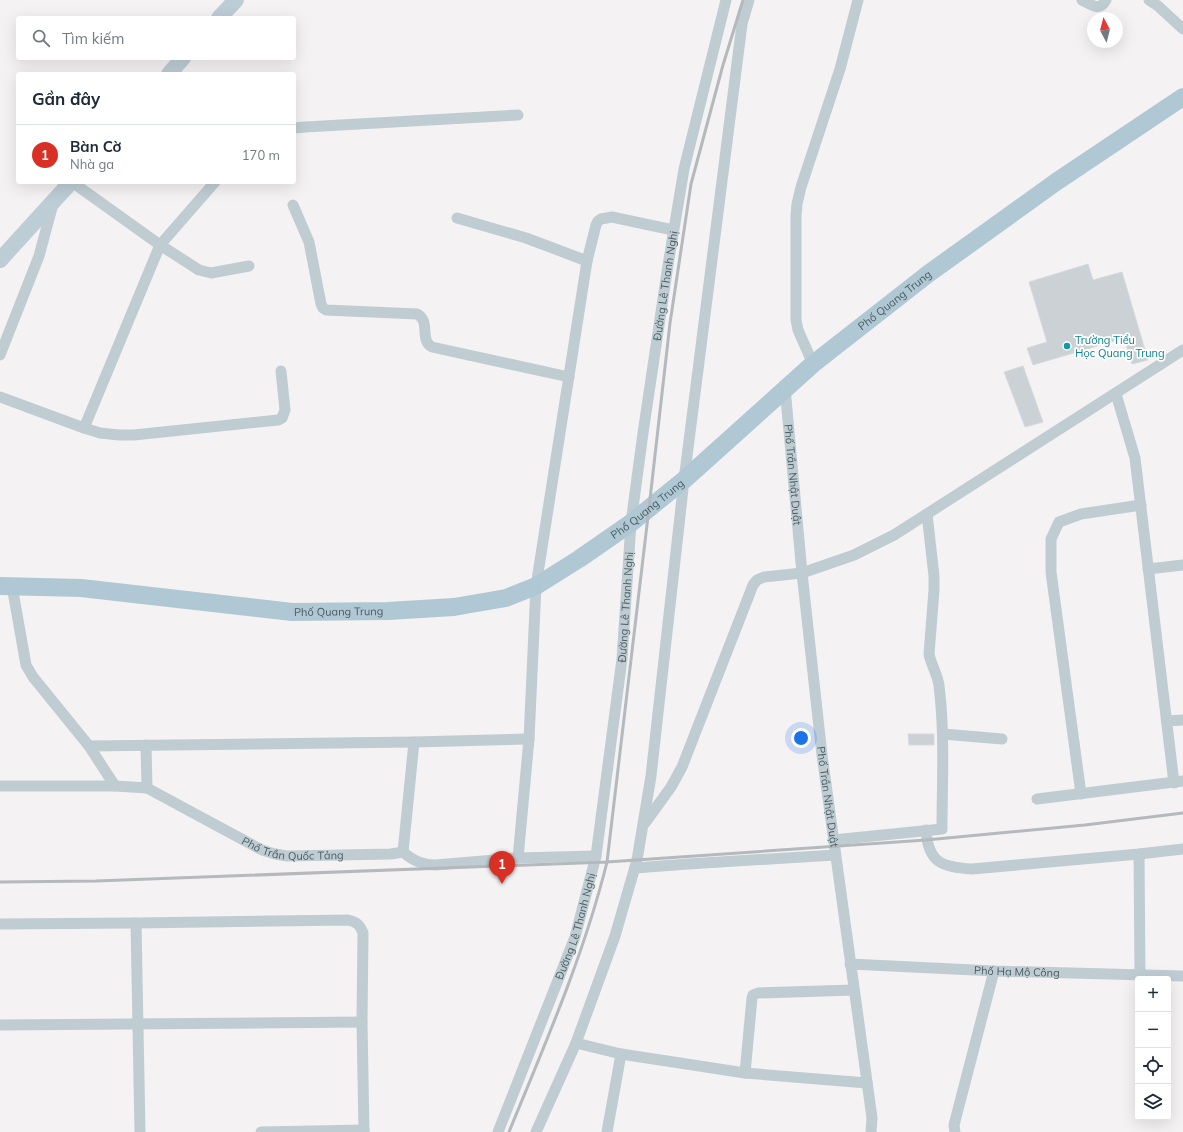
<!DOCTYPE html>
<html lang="vi">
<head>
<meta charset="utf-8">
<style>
  body { margin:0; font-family:Mulish,sans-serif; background:#f6f6f7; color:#1f2937 }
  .controls { position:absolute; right:12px; bottom:12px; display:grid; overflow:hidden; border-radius:4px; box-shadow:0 4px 16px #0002 }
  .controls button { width:36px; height:36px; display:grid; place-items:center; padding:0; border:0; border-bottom:1px solid #e0e1e3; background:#fff; color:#1f2937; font:20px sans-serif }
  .compass { position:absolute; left:1087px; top:12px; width:36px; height:36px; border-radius:50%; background:#fff; box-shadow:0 4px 16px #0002; rotate:353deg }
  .you { position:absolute; left:801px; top:738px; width:14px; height:14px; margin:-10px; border:3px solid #fff; border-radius:50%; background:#1a73e8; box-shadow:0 0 0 6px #1a73e833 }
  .badge { display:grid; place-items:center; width:26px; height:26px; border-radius:50%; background:#d93025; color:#fff; font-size:13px; font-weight:700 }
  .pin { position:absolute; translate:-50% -33px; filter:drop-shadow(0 1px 2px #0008) }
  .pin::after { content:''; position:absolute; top:21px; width:14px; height:12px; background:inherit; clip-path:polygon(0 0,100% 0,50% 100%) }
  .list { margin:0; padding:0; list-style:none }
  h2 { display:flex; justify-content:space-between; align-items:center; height:52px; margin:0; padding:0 16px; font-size:17px }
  h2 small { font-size:13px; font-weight:400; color:#747a83 }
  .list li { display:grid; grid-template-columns:26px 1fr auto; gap:12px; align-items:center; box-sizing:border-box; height:60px; padding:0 16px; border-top:1px solid #e0e1e3 }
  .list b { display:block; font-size:15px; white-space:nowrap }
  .list p { margin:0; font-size:13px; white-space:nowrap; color:#747a83 }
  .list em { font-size:13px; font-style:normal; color:#747a83 }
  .icon { flex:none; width:22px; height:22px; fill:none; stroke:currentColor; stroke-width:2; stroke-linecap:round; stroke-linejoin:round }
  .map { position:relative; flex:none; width:1183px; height:1132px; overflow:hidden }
  .search { position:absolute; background:#fff; box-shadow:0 4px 16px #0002; left:16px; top:16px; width:280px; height:44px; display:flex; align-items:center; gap:10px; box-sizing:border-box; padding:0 14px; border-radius:4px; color:#747a83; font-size:15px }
  .panel { position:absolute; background:#fff; box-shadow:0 4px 16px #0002; left:16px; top:72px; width:280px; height:112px; border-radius:4px }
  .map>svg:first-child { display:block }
  .building { fill:#ccd1d5; stroke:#d6dade }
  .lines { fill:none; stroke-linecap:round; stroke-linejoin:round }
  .street { stroke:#bfcdd3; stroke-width:11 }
  .secondary { stroke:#bdcdd5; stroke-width:16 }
  .primary { stroke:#b0c8d3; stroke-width:18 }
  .rail { stroke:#b4b9bd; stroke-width:3 }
  .culture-dot { fill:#0f9aa8; stroke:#fff; stroke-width:1.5 }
  .labels { text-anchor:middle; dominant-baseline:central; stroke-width:3.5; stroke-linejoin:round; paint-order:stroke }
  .street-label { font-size:11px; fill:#485b62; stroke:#fff }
  .culture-label { font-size:11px; fill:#0d838f; stroke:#fff; text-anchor:start }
</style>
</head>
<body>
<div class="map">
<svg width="1183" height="1132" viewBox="0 0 1183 1132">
  <rect width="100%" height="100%" fill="#f5f2f3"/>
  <!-- building -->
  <path class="building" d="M1088 264 1093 280 1122 272 1148 360 1132 364 1124 338 1033 365 1027 348 1047 342 1029 282Z
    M1023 366 1043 422 1025 427 1004 372Z
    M908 734H934V745H909Z"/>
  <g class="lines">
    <!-- street -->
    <g class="street">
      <path d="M1082 0C1092 5 1099 12 1106 0"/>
      <path d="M1149 0 1158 6 1183 29"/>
      <path d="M294 128 305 127 518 115"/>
      <path d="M72 182 160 245 199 270 211 273 249 266"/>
      <path d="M293 205 309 242 321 304 323 308 326 310 417 314C431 321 419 340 432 347L569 377"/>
      <path d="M457 218 526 238 587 261"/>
      <path d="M0 355 39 256 53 204"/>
      <path d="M813 364 798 330 796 320V216L797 204 801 187 840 69 858 0"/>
      <path id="s1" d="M785 388 802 573 822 755 872 1118 871 1132"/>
      <path d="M1116 394 1135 458 1174 783"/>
      <path d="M0 397 84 428 100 433 119 435H134L278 420 282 418 285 410 281 371"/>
      <path d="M84 428 160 245 215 182"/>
      <path d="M1148 569 1183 565"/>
      <path d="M12 586 26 665 33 677 89 746 115 786"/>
      <path d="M1167 721 1183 720"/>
      <path d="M943 734 1002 739"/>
      <path d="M146 745 147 788"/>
      <path d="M89 746 414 742 529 739"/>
      <path id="s2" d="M0 786H115L147 788 262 850 275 854 287 856 391 854 403 852C414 861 420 864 435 865L518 858 596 856"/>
      <path d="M1081 794 1051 572V539L1059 522 1081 514 1141 505"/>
      <path d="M1037 799 1183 781"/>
      <path d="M645 823 671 787 682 767 753 585 757 580 764 577 802 573 854 555 894 535 1183 350"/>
      <path d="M926 830C928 863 942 867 972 869L1139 854 1183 849"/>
      <path d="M833 840 942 829C942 781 945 733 939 686 938 675 931 665 929 654L934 590V576L927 514"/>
      <path d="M403 852 414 742"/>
      <path d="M1139 854 1140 975"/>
      <path d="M518 858 529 739 536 586 587 261 596 225 598 221 601 219 612 217 673 230"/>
      <path d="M635 868 688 864 835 855"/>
      <path d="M136 923 140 1132"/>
      <path d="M0 924 136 923 348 920C357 922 360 925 363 933L362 1022 364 1132"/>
      <path id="s3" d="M850 964 994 971 1183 976"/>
      <path d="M0 1025 362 1022"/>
      <path d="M576 1043 621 1054 745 1073 867 1083"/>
      <path d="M745 1073 752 998 753 995 758 993 854 990"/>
      <path d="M261 1132 364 1130"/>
      <path id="s4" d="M498 1132 575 937 596 856 622 659 631 523 643 433 668 265 684 169 726 0"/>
      <path d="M536 1132 576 1043 615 936 637 860 651 776 684 480 742 24 749 0"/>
      <path d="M607 1132 621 1054"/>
      <path d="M955 1132 954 1125 994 971"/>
    </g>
    <!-- secondary -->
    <path class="secondary" d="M219 18 236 0
      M169 74 183 58
      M0 260 71 182"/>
    <!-- primary -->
    <path class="primary" id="s5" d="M0 586 81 588 292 612 388 611 454 607 506 598 536 586 579 559 631 523 684 480 813 364 928 274 1056 182 1183 97"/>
    <!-- rail -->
    <path class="rail" d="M0 882 96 881 607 862 926 840 1085 825 1183 813
      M509 1132C545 1044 584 955 607 862L649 508 670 323 691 184 723 65 743 0"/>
  </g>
  <!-- markers -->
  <circle class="culture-dot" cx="1067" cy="346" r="4"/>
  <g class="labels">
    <!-- street labels -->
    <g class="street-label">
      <text stroke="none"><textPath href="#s4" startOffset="868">Đường Lê Thanh Nghị</textPath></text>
      <text stroke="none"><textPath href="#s5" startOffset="1000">Phố Quang Trung</textPath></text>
      <text stroke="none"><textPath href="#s1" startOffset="87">Phố Trần Nhật Duật</textPath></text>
      <text stroke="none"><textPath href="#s5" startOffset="676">Phố Quang Trung</textPath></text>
      <text stroke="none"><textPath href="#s4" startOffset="544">Đường Lê Thanh Nghị</textPath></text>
      <text stroke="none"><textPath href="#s5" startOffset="340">Phố Quang Trung</textPath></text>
      <text stroke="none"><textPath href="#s1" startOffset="411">Phố Trần Nhật Duật</textPath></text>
      <text stroke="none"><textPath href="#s2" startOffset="308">Phố Trần Quốc Tảng</textPath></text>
      <text stroke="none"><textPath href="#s4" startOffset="220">Đường Lê Thanh Nghị</textPath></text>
      <text stroke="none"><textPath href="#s3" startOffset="167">Phố Hạ Mộ Công</textPath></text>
    </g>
    <!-- culture labels -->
    <g class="culture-label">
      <text x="1075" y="340">Trường Tiểu<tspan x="1075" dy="13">Học Quang Trung</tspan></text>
    </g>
  </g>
</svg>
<div class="controls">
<button>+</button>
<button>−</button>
<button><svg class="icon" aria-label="locate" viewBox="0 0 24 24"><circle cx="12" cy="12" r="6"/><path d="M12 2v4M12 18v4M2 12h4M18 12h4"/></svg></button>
<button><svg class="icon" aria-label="layers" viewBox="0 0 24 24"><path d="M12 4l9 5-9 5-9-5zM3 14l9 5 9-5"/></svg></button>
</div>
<svg class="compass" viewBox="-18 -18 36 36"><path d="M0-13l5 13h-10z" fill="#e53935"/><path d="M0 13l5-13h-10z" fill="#747a83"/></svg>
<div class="you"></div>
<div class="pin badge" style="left:502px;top:884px">1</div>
<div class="search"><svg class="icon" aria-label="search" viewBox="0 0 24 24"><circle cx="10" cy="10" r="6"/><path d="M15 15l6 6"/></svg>Tìm kiếm</div>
<section class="panel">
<h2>Gần đây<small></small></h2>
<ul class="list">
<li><span class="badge">1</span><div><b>Bàn Cờ</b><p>Nhà ga</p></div><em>170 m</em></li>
</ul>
</section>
</div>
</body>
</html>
